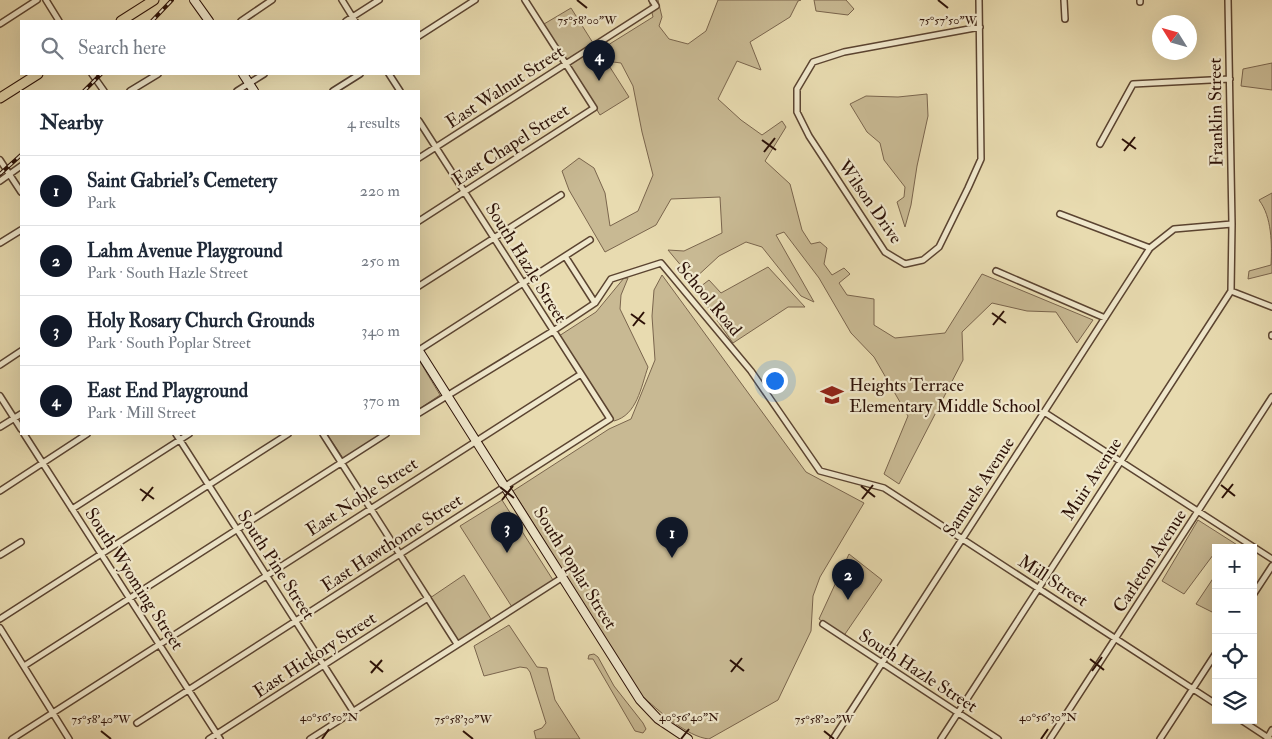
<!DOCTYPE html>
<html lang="en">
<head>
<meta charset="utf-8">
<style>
  body { margin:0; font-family:"IM FELL Double Pica",serif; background:#f2f2f3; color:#1f2937 }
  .controls { position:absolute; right:15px; bottom:15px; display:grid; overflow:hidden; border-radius:0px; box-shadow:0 5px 20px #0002 }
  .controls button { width:45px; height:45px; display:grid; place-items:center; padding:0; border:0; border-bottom:1px solid #e0e1e3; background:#fff; color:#1f2937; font:25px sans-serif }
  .compass { position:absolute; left:1152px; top:15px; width:45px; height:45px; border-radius:50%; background:#fff; box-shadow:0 5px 20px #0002; rotate:307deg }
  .you { position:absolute; left:774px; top:380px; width:18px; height:18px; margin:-12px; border:4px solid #fff; border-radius:50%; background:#1a73e8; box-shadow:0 0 0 8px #1a73e833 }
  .badge { display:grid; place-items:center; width:32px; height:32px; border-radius:50%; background:#111827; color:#fff; font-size:16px; font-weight:700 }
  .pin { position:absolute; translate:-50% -41px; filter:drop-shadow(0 1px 2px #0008) }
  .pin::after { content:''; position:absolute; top:26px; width:18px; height:15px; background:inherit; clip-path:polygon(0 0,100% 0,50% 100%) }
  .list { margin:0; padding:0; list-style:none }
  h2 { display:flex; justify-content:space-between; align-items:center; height:65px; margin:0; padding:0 20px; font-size:21px }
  h2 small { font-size:16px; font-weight:400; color:#747a83 }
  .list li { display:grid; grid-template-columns:32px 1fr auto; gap:15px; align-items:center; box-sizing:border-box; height:70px; padding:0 20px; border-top:1px solid #e0e1e3 }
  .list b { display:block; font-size:19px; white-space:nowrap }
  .list p { margin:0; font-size:16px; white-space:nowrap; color:#747a83 }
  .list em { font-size:16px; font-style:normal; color:#747a83 }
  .icon { flex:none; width:28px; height:28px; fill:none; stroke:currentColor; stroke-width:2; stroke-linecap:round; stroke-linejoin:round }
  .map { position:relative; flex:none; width:1272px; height:739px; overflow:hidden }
  .search { position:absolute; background:#fff; box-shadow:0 5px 20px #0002; left:20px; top:20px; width:400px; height:55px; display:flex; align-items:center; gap:12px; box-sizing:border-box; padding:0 18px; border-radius:0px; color:#747a83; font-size:19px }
  .panel { position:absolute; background:#fff; box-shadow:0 5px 20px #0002; left:20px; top:90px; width:400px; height:345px; border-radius:0px }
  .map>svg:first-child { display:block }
  .green { fill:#c8b993; stroke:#7a654d }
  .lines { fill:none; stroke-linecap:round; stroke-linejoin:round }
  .minor-casing { stroke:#5b4431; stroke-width:8 }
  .secondary-casing { stroke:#2c1107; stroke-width:10 }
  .trunk-casing { stroke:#2c1107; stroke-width:11 }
  .minor { stroke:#f0e8cc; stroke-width:5 }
  .secondary { stroke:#f0e8cc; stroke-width:8 }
  .trunk { stroke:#e8dbb0; stroke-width:9 }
  .rail-casing { stroke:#2c1107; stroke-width:4 }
  .rail { stroke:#f0e8cc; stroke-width:2; stroke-dasharray:5.5; stroke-linecap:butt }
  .ticks { fill:none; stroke:#2c1107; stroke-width:2 }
  .labels { text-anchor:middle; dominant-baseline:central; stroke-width:4.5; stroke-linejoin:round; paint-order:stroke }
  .street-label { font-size:18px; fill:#2c1107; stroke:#f0e8cc }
  .poi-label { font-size:18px; fill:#2c1107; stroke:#f0e8cc; text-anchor:start }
  .ticks-label { font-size:12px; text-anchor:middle; fill:#2c1107; stroke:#f0e8cc; stroke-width:4.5; stroke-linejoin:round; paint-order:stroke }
</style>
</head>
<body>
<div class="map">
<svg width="1272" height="739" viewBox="0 0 1272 739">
  <rect width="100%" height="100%" fill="#e8dbb0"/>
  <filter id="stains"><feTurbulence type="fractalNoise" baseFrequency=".004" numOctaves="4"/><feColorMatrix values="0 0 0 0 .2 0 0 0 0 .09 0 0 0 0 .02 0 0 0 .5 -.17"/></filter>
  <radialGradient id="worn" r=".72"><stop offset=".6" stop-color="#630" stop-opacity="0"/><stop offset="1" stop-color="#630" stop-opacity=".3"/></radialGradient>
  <!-- green -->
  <path class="green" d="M649 0H658L662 17 659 26 669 39 688 44 706 31 718 0H801L798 1 790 17 750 42 761 70 737 61 718 99 741 120 762 135 782 121 786 127 765 161 790 184 802 230 811 244 820 242 827 248 824 264 832 275 844 268 850 274 839 283 847 295 874 299V325L895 338 945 333 982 274 1093 320 1077 343 1056 312 1027 311 992 303 962 332 963 360 899 484 884 474 908 416 874 357 851 333 819 278 784 232 776 235 814 302 801 296 762 247 746 242 719 256 693 280 668 250 684 251 722 233 720 197 671 199 656 225 605 252 569 190 562 171 579 158 594 168 605 193 610 226 638 211 653 175 642 132 633 86 621 63 606 61 629 97 600 115 570 65 597 47 600 50 653 17Z
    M814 0H846L854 9 848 15 816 11Z
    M571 8 593 43 566 60 544 24Z
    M1272 63V90L1241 86 1243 69Z
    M927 94 928 116 917 166 911 205 905 227 897 202 904 197 905 187 884 160 880 143 867 132 850 104 866 96 898 97Z
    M1272 193V273L1248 279 1249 271 1271 265C1272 244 1272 217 1259 200Z
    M768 267 805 307H788L733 343 696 290 709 280 721 293Z
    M662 275 806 472 864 503 820 577 813 596 811 631 778 700 709 739C687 737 658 710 641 695L513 491 609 429 631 419 655 360 652 316 654 290Z
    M624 278H628L621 295 620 309 648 367C641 387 637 415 614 421L559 336 596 312Z
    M419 360 440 395 419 409Z
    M327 434H381L343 458Z
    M502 500 553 580 512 607 460 526Z
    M1198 520 1242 548H1216V551L1184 594 1162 581Z
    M849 554 882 580 843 637 819 619Z
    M1216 574V614L1196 604Z
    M464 575 491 619 458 641 430 598Z
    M509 625 537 667 547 668 555 700 580 739H536L534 731 542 728 546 723 530 672 527 668 520 667 484 676 474 646Z
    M594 654 598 657 614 686 643 723 646 729 643 733 635 731 593 659H588L589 655Z"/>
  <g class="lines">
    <defs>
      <path id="minor" d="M46 0 59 21
        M342 0 355 21
        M979 0 981 159 968 188 939 247 923 260 905 264 885 252 809 136 797 112V89L813 62 844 52 980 27
        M1064 0 1065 19
        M1140 0V2
        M241 21 272 0
        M346 21 379 0
        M0 24 37 0
        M419 36 475 0
        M92 74 104 91
        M389 74 400 91
        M130 91 158 74
        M237 91 264 74
        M333 91 360 74
        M1100 144 1133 84 1230 79
        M419 158 656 6 652 0
        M0 160 21 192
        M0 181 21 166
        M1060 214 1150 248
        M419 221 594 108 525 0
        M0 243 21 230
        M565 256 595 303
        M996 271 1105 318
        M419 286 561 195
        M1231 291 1272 307
        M1272 335V336
        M419 350 590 240
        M0 365 21 351
        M0 396 21 429
        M1044 412 1272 559
        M419 413 553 331 595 303 611 279 661 263 751 371 820 471 884 488 1216 704
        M0 427 21 414
        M24 434 220 739
        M176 434 353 711
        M323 434 457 644
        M0 491 87 434
        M72 509 189 434
        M0 555 21 542
        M1253 595 1272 566
        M0 619 288 434
        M823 624 998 739
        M0 628 69 739
        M24 666 386 434
        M1241 720 1270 739
        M137 723 610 419 419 121
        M12 739 581 374
        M209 739 428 598
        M310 739 563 577
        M833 739 1150 248 1174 229 1232 224
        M941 739 1231 291 1232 224 1228 0
        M1050 739 1272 397
        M1160 739 1216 653
        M1267 739 1272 730"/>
      <path id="secondary" d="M194 0 209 21
        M243 74 254 91
        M419 351 640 700 658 719 688 739"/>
      <path id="trunk" d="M121 21 154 0
        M0 98 38 74"/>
    </defs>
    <!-- minor casing -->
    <use href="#minor" class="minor-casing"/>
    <!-- secondary casing -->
    <use href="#secondary" class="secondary-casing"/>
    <!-- trunk casing -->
    <use href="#trunk" class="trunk-casing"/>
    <!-- minor -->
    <use href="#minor" class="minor"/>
    <!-- secondary -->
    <use href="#secondary" class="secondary"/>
    <!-- trunk -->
    <use href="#trunk" class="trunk"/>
    <defs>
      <path id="rail" d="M152 21 172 0
        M84 91 101 74
        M0 174 21 155"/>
    </defs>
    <!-- rail casing -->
    <use href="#rail" class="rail-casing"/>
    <!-- rail -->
    <use href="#rail" class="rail"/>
  </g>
  <!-- ticks -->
  <path class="ticks" d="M577 0 587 8M938 0 948 8M1122 139 1136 149M762 140 776 150M1124 151 1135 137M764 152 775 138M992 313 1006 323M631 314 645 324M993 325 1004 311M633 326 644 312M1221 485 1235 496M861 486 875 497M500 487 514 498M140 489 154 499M1222 498 1233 484M862 499 873 485M502 500 513 486M142 501 153 487M1090 659 1104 670M730 660 744 671M370 661 383 672M1092 671 1102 657M731 672 742 658M371 673 382 660M101 731 111 739M463 731 473 739M824 731 834 739M322 739 329 729M681 739 689 729M1041 739 1048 729"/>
  <!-- icons -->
  <defs>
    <symbol id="school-bare" viewBox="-9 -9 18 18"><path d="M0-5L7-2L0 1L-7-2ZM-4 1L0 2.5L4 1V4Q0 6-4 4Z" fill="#8f2418" stroke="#f0e8cc" stroke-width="2.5" paint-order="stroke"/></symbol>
  </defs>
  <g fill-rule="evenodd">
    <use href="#school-bare" x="816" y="379" width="32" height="32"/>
  </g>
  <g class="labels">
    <!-- street labels -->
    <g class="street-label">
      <text transform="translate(505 87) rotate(-33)">East Walnut Street</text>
      <text transform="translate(1216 112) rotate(-91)">Franklin Street</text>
      <text transform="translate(511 145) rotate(-33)">East Chapel Street</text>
      <text transform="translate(870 202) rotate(55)">Wilson Drive</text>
      <text transform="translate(526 263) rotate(58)">South Hazle Street</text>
      <text transform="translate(709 299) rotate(50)">School Road</text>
      <text transform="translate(1092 479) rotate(-57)">Muir Avenue</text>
      <text transform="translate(979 487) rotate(-57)">Samuels Avenue</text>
      <text transform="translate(362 497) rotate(-33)">East Noble Street</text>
      <text transform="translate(392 543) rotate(-33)">East Hawthorne Street</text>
      <text transform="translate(1150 561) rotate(-57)">Carleton Avenue</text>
      <text transform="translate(276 565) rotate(57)">South Pine Street</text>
      <text transform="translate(575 568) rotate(58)">South Poplar Street</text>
      <text transform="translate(134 579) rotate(57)">South Wyoming Street</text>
      <text transform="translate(1053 581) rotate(33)">Mill Street</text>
      <text transform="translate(315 655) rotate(-33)">East Hickory Street</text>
      <text transform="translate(918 671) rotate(33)">South Hazle Street</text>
    </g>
    <!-- poi labels -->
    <g class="poi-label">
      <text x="849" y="385">Heights Terrace<tspan x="849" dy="21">Elementary Middle School</tspan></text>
    </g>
  </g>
  <g class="ticks-label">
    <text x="587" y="24">75°58'00"W</text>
    <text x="948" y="24">75°57'50"W</text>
    <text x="329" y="721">40°56'50"N</text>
    <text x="689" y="721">40°56'40"N</text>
    <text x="1048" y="721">40°56'30"N</text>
    <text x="101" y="723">75°58'40"W</text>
    <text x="463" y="723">75°58'30"W</text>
    <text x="824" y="723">75°58'20"W</text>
  </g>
  <rect width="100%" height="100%" filter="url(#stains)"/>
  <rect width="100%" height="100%" fill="url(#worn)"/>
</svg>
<div class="controls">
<button>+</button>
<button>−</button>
<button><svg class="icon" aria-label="locate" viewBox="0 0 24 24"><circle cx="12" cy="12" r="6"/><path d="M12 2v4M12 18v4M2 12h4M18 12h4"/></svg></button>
<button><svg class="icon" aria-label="layers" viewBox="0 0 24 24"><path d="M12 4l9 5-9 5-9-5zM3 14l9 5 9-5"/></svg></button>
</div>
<svg class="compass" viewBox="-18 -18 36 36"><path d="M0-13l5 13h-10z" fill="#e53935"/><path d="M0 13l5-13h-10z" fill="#747a83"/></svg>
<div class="you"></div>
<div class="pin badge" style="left:672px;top:558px">1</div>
<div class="pin badge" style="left:848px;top:600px">2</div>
<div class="pin badge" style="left:507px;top:553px">3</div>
<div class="pin badge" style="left:599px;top:81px">4</div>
<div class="search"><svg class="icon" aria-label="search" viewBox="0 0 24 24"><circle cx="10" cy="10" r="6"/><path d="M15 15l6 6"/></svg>Search here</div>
<section class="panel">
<h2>Nearby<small>4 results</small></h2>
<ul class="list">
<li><span class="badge">1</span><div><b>Saint Gabriel's Cemetery</b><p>Park</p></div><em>220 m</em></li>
<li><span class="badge">2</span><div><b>Lahm Avenue Playground</b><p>Park · South Hazle Street</p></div><em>250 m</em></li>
<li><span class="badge">3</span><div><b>Holy Rosary Church Grounds</b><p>Park · South Poplar Street</p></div><em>340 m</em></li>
<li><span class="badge">4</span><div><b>East End Playground</b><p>Park · Mill Street</p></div><em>370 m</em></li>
</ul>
</section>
</div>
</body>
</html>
